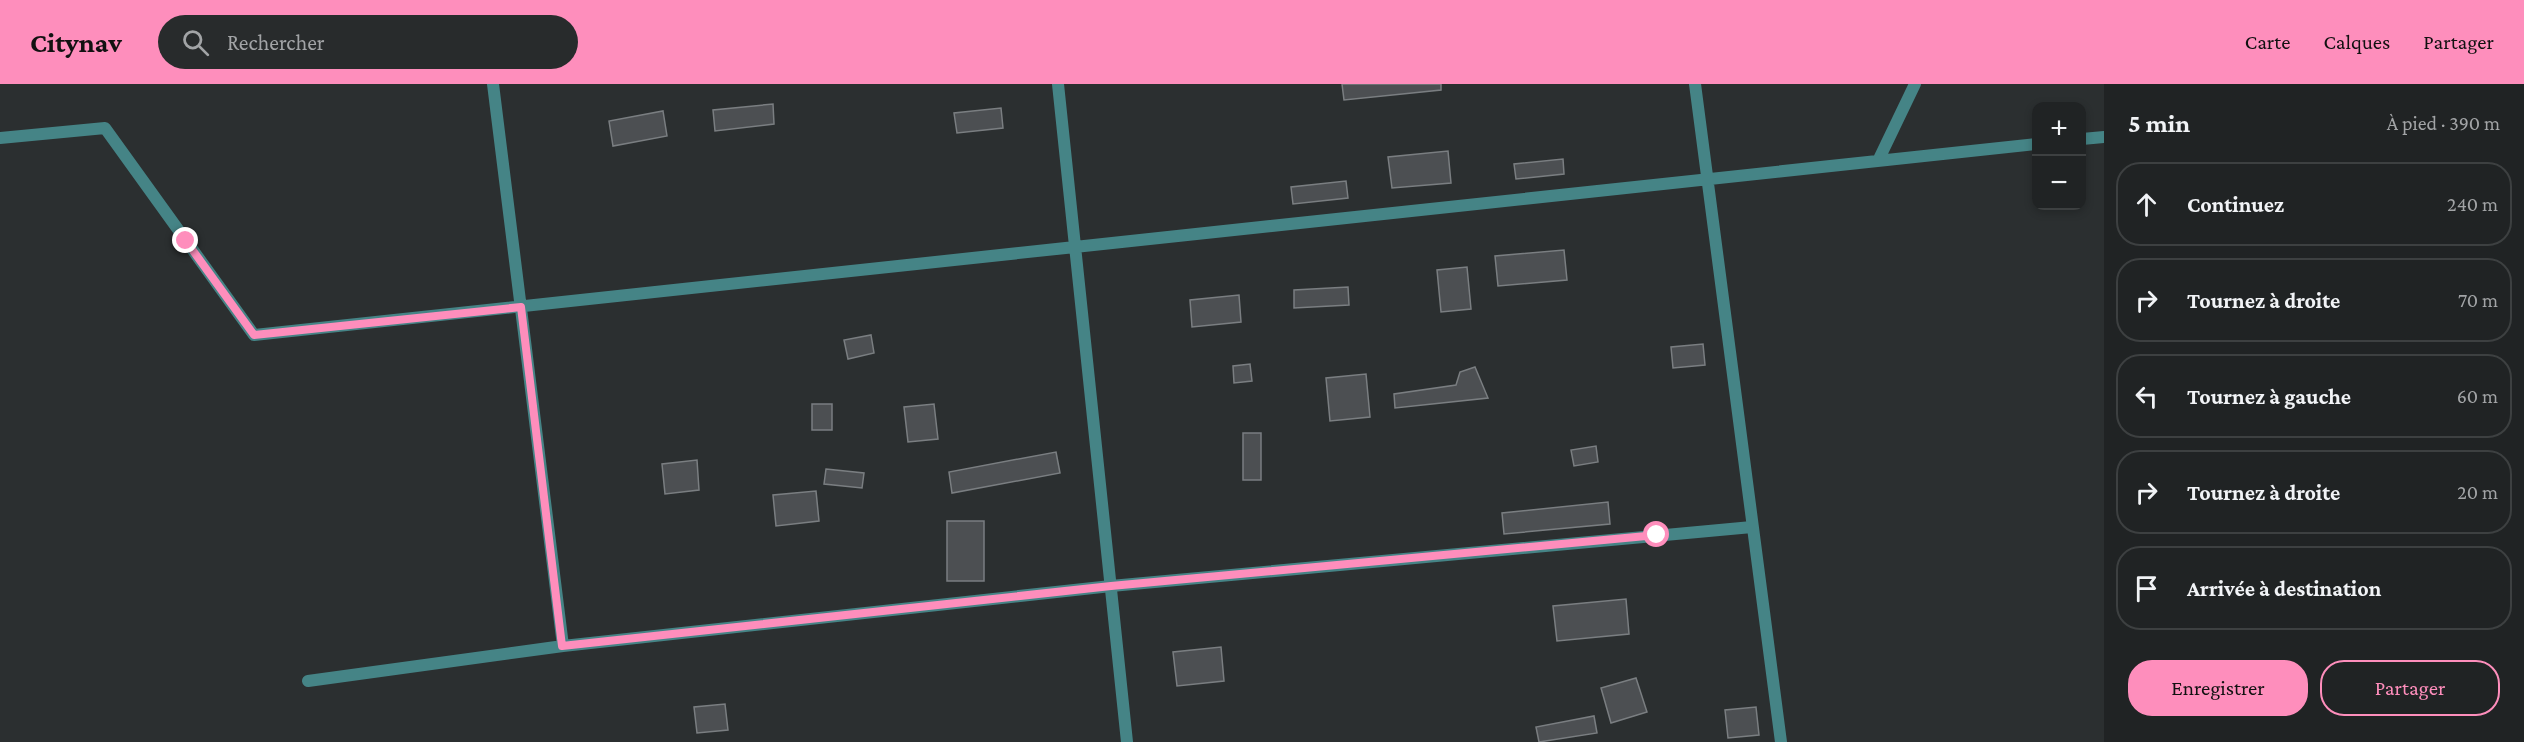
<!DOCTYPE html>
<html lang="fr">
<head>
<meta charset="utf-8">
<style>
  body { margin:0; font-family:"Crimson Pro",serif; background:#282b2c; color:#f1f3f6 }
  .controls { position:absolute; right:18px; top:18px; display:grid; overflow:hidden; border-radius:12px; box-shadow:0 3px 9px #0003 }
  .controls button { width:54px; height:54px; display:grid; place-items:center; padding:0; border:0; border-bottom:2px solid #3d4041; background:#202324; color:#f1f3f6; font:30px sans-serif }
  .stop { position:absolute; width:18px; height:18px; margin:-14px; border:4px solid #fe8ebc; border-radius:50%; background:#fff }
  .stop.end { background:#fe8ebc; border-color:#fff; box-shadow:0 2px 6px #0008 }
  .list { margin:0; padding:0; list-style:none }
  h2 { display:flex; justify-content:space-between; align-items:center; height:78px; margin:0; padding:0 24px; font-size:26px }
  h2 small { font-size:20px; font-weight:400; color:#a2a4a6 }
  .list li { display:grid; grid-template-columns:39px 1fr auto; gap:18px; align-items:center; box-sizing:border-box; height:84px; margin:0 12px 12px; padding:0 12px; border:2px solid #3d4041; border-radius:24px }
  .list b { display:block; font-size:22px; white-space:nowrap }
  .list em { font-size:20px; font-style:normal; color:#a2a4a6 }
  .actions { display:flex; gap:12px; padding:18px 24px }
  .actions a { flex:1; padding:14px 0; border:2px solid #fe8ebc; border-radius:24px; text-align:center; font-size:21px; color:#fe8ebc }
  .actions .main { background:#fe8ebc; color:#111 }
  .icon { flex:none; width:33px; height:33px; fill:none; stroke:currentColor; stroke-width:2; stroke-linecap:round; stroke-linejoin:round }
  .map { position:relative; flex:none; width:2104px; height:658px; overflow:hidden }
  header { display:flex; align-items:center; gap:36px; box-sizing:border-box; height:84px; padding:0 30px; background:#fe8ebc; color:#111 }
  header strong { font-size:28px }
  nav { display:flex; gap:33px; margin-inline-start:auto; font-size:21px }
  .search { width:420px; height:54px; background:#282b2c; display:flex; align-items:center; gap:15px; box-sizing:border-box; padding:0 21px; border-radius:33px; color:#a2a4a6; font-size:22px }
  main { display:flex }
  aside { flex:1; background:#202324 }
  .map>svg:first-child { display:block }
  .building { fill:#4c4f52; stroke:#7a7e81; stroke-width:1.5 }
  .lines { fill:none; stroke-linecap:round; stroke-linejoin:round }
  .street { stroke:#458486; stroke-width:12 }
  .route { stroke:#fe8ebc; stroke-width:8 }
</style>
</head>
<body>
<header>
<strong>Citynav</strong>
<div class="search"><svg class="icon" aria-label="search" viewBox="0 0 24 24"><circle cx="10" cy="10" r="6"/><path d="M15 15l6 6"/></svg>Rechercher</div>
<nav><a>Carte</a><a>Calques</a><a>Partager</a></nav>
</header>
<main>
<div class="map">
<svg width="2104" height="658" viewBox="0 0 2104 658">
  <rect width="100%" height="100%" fill="#2b2f30"/>
  <!-- building -->
  <path class="building" d="M1342 0H1441V6L1344 16Z
    M773 20 774 40 715 47 713 26Z
    M1001 24 1003 44 957 49 954 29Z
    M663 27 667 52 613 62 609 37Z
    M1448 67 1451 99 1392 104 1388 73Z
    M1563 75 1564 90 1516 95 1514 80Z
    M1346 97 1348 114 1293 120 1291 103Z
    M1564 166 1567 196 1498 202 1495 172Z
    M1467 183 1471 225 1441 228 1437 186Z
    M1348 203 1349 221 1294 224V206Z
    M1239 211 1241 238 1192 243 1190 216Z
    M871 251 874 269 848 275 844 256Z
    M1703 260 1705 281 1673 284 1671 263Z
    M1250 280 1252 297 1234 299 1233 282Z
    M1475 283 1488 314 1395 324 1394 310 1456 301 1460 288Z
    M1366 290 1370 333 1330 337 1326 294Z
    M812 320H832V346H812Z
    M934 320 938 355 908 358 904 323Z
    M1243 349H1261V396H1243Z
    M1596 362 1598 378 1574 382 1571 366Z
    M1056 368 1060 389 952 409 949 388Z
    M697 376 699 406 665 410 662 380Z
    M826 385 864 389 862 404 824 400Z
    M816 407 819 437 776 442 773 411Z
    M1608 418 1610 440 1504 450 1502 429Z
    M947 437H984V497H947Z
    M1626 515 1629 550 1557 557 1553 522Z
    M1221 563 1224 597 1177 602 1173 568Z
    M1636 594 1647 628 1611 639 1601 604Z
    M725 620 728 646 697 649 694 623Z
    M1756 623 1759 651 1728 654 1725 626Z
    M1594 632 1597 649 1539 658 1536 643Z"/>
  <g class="lines">
    <!-- street -->
    <path class="street" d="M493 0 563 562
      M1058 0 1127 658
      M1695 0 1781 658
      M0 54 105 44 254 251 2036 60
      M2082 55 2104 53
      M1878 77 1915 0
      M308 597 563 562 1111 502 1752 443"/>
  </g>
  <g class="lines">
    <!-- route -->
    <path class="route" d="M186 157 254 251 521 223 562 562 1111 502 1657 451"/>
  </g>
</svg>
<div class="controls">
<button>+</button>
<button>−</button>
</div>
<div class="stop" style="left:1657px;top:451px"></div>
<div class="stop end" style="left:186px;top:157px"></div>
</div>
<aside>
<h2>5 min<small>À pied · 390 m</small></h2>
<ul class="list">
<li><svg class="icon" aria-label="ahead" viewBox="0 0 24 24"><path d="M12 20V5M6 11l6-6 6 6"/></svg><div><b>Continuez</b></div><em>240 m</em></li>
<li><svg class="icon" aria-label="right" viewBox="0 0 24 24"><path d="M7 20v-9h11M14 6l5 5-5 5"/></svg><div><b>Tournez à droite</b></div><em>70 m</em></li>
<li><svg class="icon" aria-label="left" viewBox="0 0 24 24"><path d="M17 20v-9H6M10 6l-5 5 5 5"/></svg><div><b>Tournez à gauche</b></div><em>60 m</em></li>
<li><svg class="icon" aria-label="right" viewBox="0 0 24 24"><path d="M7 20v-9h11M14 6l5 5-5 5"/></svg><div><b>Tournez à droite</b></div><em>20 m</em></li>
<li><svg class="icon" aria-label="arrive" viewBox="0 0 24 24"><path d="M6 21V4h12l-3 4 3 4H6"/></svg><div><b>Arrivée à destination</b></div></li>
</ul>
<div class="actions"><a class="main">Enregistrer</a><a>Partager</a></div>
</aside>
</main>
</body>
</html>
